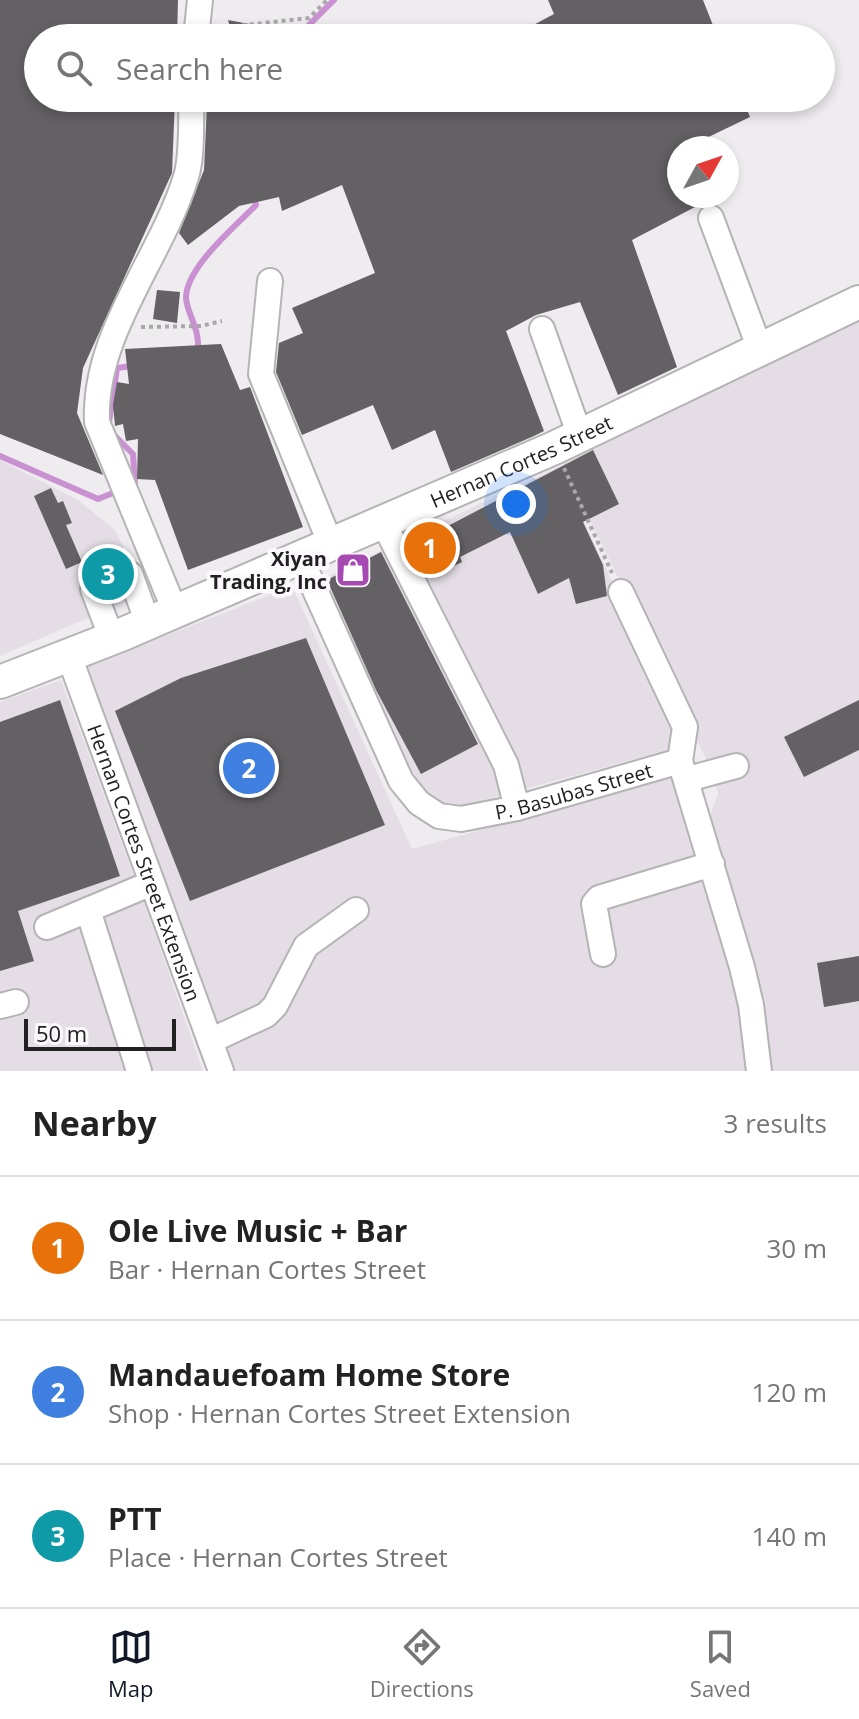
<!DOCTYPE html>
<html lang="en">
<head>
<meta charset="utf-8">
<style>
  body { margin:0; font-family:"Open Sans",sans-serif; background:#f6f6f6; color:#222 }
  .compass { position:absolute; left:667px; top:136px; width:72px; height:72px; border-radius:50%; background:#fff; box-shadow:0 4px 12px #0003; rotate:50deg }
  .scale { position:absolute; left:24px; bottom:20px; width:152px; box-sizing:border-box; padding-left:8px; border:4px solid #222122; border-top:0; font-size:22px; line-height:28px; white-space:nowrap; color:#222122; -webkit-text-stroke:6px #fcf9fc; paint-order:stroke }
  .you { position:absolute; left:516px; top:504px; width:28px; height:28px; margin:-20px; border:6px solid #fff; border-radius:50%; background:#1a73e8; box-shadow:0 0 0 12px #1a73e833 }
  .badge { display:grid; place-items:center; width:52px; height:52px; border-radius:50%; background:#111827; color:#fff; font-size:26px; font-weight:700 }
  .pin { position:absolute; translate:-50% -50%; border:4px solid #fff; box-shadow:0 2px 8px #0006 }
  .list { margin:0; padding:0; list-style:none }
  h2 { display:flex; justify-content:space-between; align-items:center; height:104px; margin:0; padding:0 32px; font-size:34px }
  h2 small { font-size:26px; font-weight:400; color:#767676 }
  .list li { display:grid; grid-template-columns:52px 1fr auto; gap:24px; align-items:center; box-sizing:border-box; height:144px; padding:0 32px; border-top:2px solid #e0e0e0 }
  .list b { display:block; font-size:30px; white-space:nowrap }
  .list p { margin:0; font-size:26px; white-space:nowrap; color:#767676 }
  .list em { font-size:26px; font-style:normal; color:#767676 }
  .icon { flex:none; width:44px; height:44px; fill:none; stroke:currentColor; stroke-width:2; stroke-linecap:round; stroke-linejoin:round }
  .map { position:relative; flex:none; width:859px; height:1071px; overflow:hidden }
  .search { position:absolute; background:#fff; box-shadow:0 4px 12px #0003; left:24px; right:24px; top:24px; height:88px; display:flex; align-items:center; gap:20px; box-sizing:border-box; padding:0 28px; border-radius:44px; color:#767676; font-size:30px }
  .sheet { height:536px; background:#fff }
  nav { display:flex; justify-content:space-around; align-items:center; box-sizing:border-box; height:112px; border-top:2px solid #e0e0e0; background:#fff; font-size:22px; color:#767676 }
  nav a { display:grid; justify-items:center; gap:4px }
  nav .on { color:#111827 }
  .map>svg:first-child { display:block }
  .built { fill:#e4dde5 }
  .lines { fill:none; stroke-linecap:round; stroke-linejoin:round }
  .stream { stroke:#c991d1; stroke-width:6 }
  .building { fill:#636163 }
  .minor-tunnel { stroke:#c5c3c5; stroke-width:24; stroke-dasharray:24 12; stroke-linecap:butt }
  .minor-casing { stroke:#b5b3b5; stroke-width:28 }
  .major-casing { stroke:#b5b3b5; stroke-width:36 }
  .path { stroke:#a9a8a9; stroke-width:4; stroke-dasharray:4 4; stroke-linecap:butt }
  .minor { stroke:#fff; stroke-width:24 }
  .major { stroke:#fff; stroke-width:32 }
  .labels { text-anchor:middle; dominant-baseline:central; stroke-width:8; stroke-linejoin:round; paint-order:stroke }
  .street-label { font-size:20px; fill:#222122; stroke:#fcf9fc }
  .poi-label { font-size:20px; font-weight:bold; fill:#222122; stroke:#fcf9fc; text-anchor:end }
</style>
</head>
<body>
<div class="map">
<svg width="859" height="1071" viewBox="0 0 859 1071">
  <rect width="100%" height="100%" fill="#eeecee"/>
  <!-- built -->
  <path class="built" d="M859 319V1071H770L761 996 710 817 718 793 705 757 563 464Z
    M0 460 78 500 115 530 145 593 0 656Z
    M558 467 683 732 675 748 462 806 436 803 417 782 317 581Z
    M292 586 412 849 671 777 716 911 735 982 748 1071H235L86 667Z
    M61 680 150 919 203 1071H0V702Z"/>
  <g class="lines">
    <!-- stream -->
    <path class="stream" d="M296 38 334 0
      M198 351C200 328 187 314 186 298 186 267 236 226 256 205L254 195
      M0 456 98 499 118 491
      M132 485 135 484 133 454 108 429 117 368 132 366"/>
  </g>
  <!-- building -->
  <path class="building" d="M0 0H178L177 38H38V98H175L172 173 83 368 77 413 103 475 0 434Z
    M548 0H703L718 38H509L554 14Z
    M228 20 282 30 281 38H233Z
    M256 98H742L750 117 694 144 696 148H679V196H716L632 240 677 367 618 395 580 302 536 315 506 331 544 431 534 436 451 472 435 430 392 450 373 405 302 435 276 372 279 343 303 333 292 308 375 273 342 185 282 211 279 197 239 206 188 245 179 233 204 170 207 103H257Z
    M157 290 180 292 177 323 153 319Z
    M221 344 240 390 250 387 303 527 188 570 155 480 137 479 138 439 126 441 123 424 115 426 113 405 117 382 129 384 125 349Z
    M593 450 619 504 583 522 603 565 607 596 576 604 569 578 538 594 510 532 460 557 462 562 428 578 409 541 446 527Z
    M51 488 58 503 63 501 72 523 66 525 82 562 66 569 34 496Z
    M381 552 478 744 421 774 376 690 327 580Z
    M117 557 119 562 110 573 114 586 112 587 106 575 92 573 90 567Z
    M306 638 385 825 190 901 115 711 181 678Z
    M60 700 120 876 18 911 34 961 0 971V722Z
    M859 700V750L804 777 784 737Z
    M859 956V1001L824 1007 817 963Z"/>
  <g class="lines">
    <!-- minor-tunnel -->
    <path class="minor-tunnel" d="M92 573 119 563"/>
    <defs>
      <g id="minor">
        <path d="M196 38 200 0"/>
        <path d="M711 218 761 352"/>
        <path d="M270 281 261 374 331 545"/>
        <path d="M542 329 580 436"/>
        <path d="M383 522 506 765 517 808"/>
        <path id="s1" d="M301 559 401 781 419 803 439 816 461 819 517 808 680 761"/>
        <path d="M125 576 130 574 148 623"/>
        <path d="M97 587 93 589 112 639"/>
        <path d="M621 592 685 727 680 761"/>
        <path d="M175 611 97 422C93 334 161 258 186 177 193 154 190 123 192 98"/>
        <path id="s2" d="M69 656 221 1071"/>
        <path d="M680 761 742 967 751 1005 759 1071"/>
        <path d="M688 779 736 766"/>
        <path d="M88 910 139 1071"/>
        <path d="M47 927 152 883"/>
        <path d="M603 954 594 904 599 898 712 864"/>
        <path d="M0 1006 16 1002"/>
        <path d="M210 1041 266 1015 275 1006 306 946 356 910"/>
      </g>
      <g id="major">
        <path id="s3" d="M0 682 123 634 554 448 859 302"/>
      </g>
    </defs>
    <!-- minor casing -->
    <use href="#minor" class="minor-casing"/>
    <!-- major casing -->
    <use href="#major" class="major-casing"/>
    <!-- path -->
    <path class="path" d="M218 28 309 18 327 0
      M141 327 201 326 222 321
      M564 468 612 573"/>
    <!-- minor -->
    <use href="#minor" class="minor"/>
    <!-- major -->
    <use href="#major" class="major"/>
  </g>
  <!-- icons -->
  <defs>
    <symbol id="shop-square" viewBox="-11 -11 22 22"><rect x="-9" y="-9" width="18" height="18" rx="4" fill="#a649b3" stroke="#fcf9fc"/><path d="M-5-2.5h2.3a2.7 3.5 0 0 1 5.4 0H5L5.5 6h-11ZM-1.5-2.5h3a1.5 2.3 0 0 0-3 0Z" fill="#fff"/></symbol>
  </defs>
  <g fill-rule="evenodd">
    <use href="#shop-square" x="333" y="550" width="40" height="40"/>
  </g>
  <g class="labels">
    <!-- street labels -->
    <g class="street-label">
      <text stroke="none"><textPath href="#s3" startOffset="566">Hernan Cortes Street</textPath></text>
      <text stroke="none"><textPath href="#s1" startOffset="434">P. Basubas Street</textPath></text>
      <text stroke="none"><textPath href="#s2" startOffset="220">Hernan Cortes Street Extension</textPath></text>
    </g>
    <!-- poi labels -->
    <g class="poi-label">
      <text x="327" y="558">Xiyan<tspan x="327" dy="23">Trading, Inc</tspan></text>
    </g>
  </g>
</svg>
<svg class="compass" viewBox="-18 -18 36 36"><path d="M0-13l5 13h-10z" fill="#e53935"/><path d="M0 13l5-13h-10z" fill="#767676"/></svg>
<div class="scale">50 m</div>
<div class="you"></div>
<div class="pin badge" style="left:430px;top:548px;background:#e8710a">1</div>
<div class="pin badge" style="left:249px;top:768px;background:#3f7fe0">2</div>
<div class="pin badge" style="left:108px;top:574px;background:#0f9aa8">3</div>
<div class="search"><svg class="icon" aria-label="search" viewBox="0 0 24 24"><circle cx="10" cy="10" r="6"/><path d="M15 15l6 6"/></svg>Search here</div>
</div>
<section class="sheet">
<h2>Nearby<small>3 results</small></h2>
<ul class="list">
<li><span class="badge" style="background:#e8710a">1</span><div><b>Ole Live Music + Bar</b><p>Bar · Hernan Cortes Street</p></div><em>30 m</em></li>
<li><span class="badge" style="background:#3f7fe0">2</span><div><b>Mandauefoam Home Store</b><p>Shop · Hernan Cortes Street Extension</p></div><em>120 m</em></li>
<li><span class="badge" style="background:#0f9aa8">3</span><div><b>PTT</b><p>Place · Hernan Cortes Street</p></div><em>140 m</em></li>
</ul>
</section>
<nav>
<a class="on"><svg class="icon" aria-label="map" viewBox="0 0 24 24"><path d="M3 6l6-2 6 2 6-2v14l-6 2-6-2-6 2zM9 4v14M15 6v14"/></svg>Map</a>
<a><svg class="icon" aria-label="directions" viewBox="0 0 24 24"><path d="M12 3l9 9-9 9-9-9zM9 14v-3h6M13 9l2 2-2 2"/></svg>Directions</a>
<a><svg class="icon" aria-label="saved" viewBox="0 0 24 24"><path d="M7 4h10v16l-5-4-5 4z"/></svg>Saved</a>
</nav>
</body>
</html>
